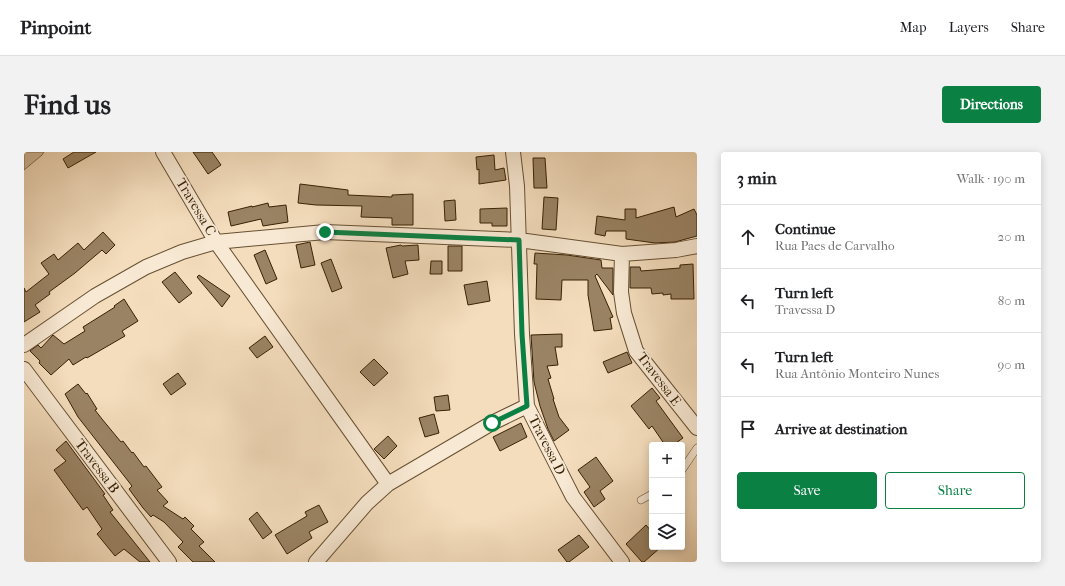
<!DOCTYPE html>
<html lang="en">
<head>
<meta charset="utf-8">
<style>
  body { margin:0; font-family:"IM FELL French Canon",serif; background:#f2f2f2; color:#202124 }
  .controls { position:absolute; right:12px; bottom:12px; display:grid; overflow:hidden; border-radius:4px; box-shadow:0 2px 10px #0003 }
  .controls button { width:36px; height:36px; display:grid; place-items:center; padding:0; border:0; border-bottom:1px solid #e0e0e0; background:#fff; color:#202124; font:20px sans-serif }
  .stop { position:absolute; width:12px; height:12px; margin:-9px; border:3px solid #0b8043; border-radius:50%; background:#fff }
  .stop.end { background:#0b8043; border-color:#fff; box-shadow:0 1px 4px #0008 }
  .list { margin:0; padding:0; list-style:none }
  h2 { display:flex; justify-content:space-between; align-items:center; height:52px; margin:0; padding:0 16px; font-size:17px }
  h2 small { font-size:13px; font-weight:400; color:#757577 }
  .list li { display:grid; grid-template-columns:26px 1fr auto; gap:12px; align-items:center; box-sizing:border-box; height:64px; padding:0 16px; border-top:1px solid #e0e0e0 }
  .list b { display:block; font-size:15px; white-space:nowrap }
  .list p { margin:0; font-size:13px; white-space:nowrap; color:#757577 }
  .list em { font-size:13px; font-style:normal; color:#757577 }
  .actions { display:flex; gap:8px; padding:12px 16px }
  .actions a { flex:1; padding:9px 0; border:1px solid #0b8043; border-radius:4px; text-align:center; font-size:14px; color:#0b8043 }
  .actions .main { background:#0b8043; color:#fff }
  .icon { flex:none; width:22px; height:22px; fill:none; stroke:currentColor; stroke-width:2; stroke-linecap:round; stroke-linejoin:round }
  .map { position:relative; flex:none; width:673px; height:410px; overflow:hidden; border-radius:4px }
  header { display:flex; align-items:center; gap:24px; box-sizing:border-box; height:56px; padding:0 20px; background:#fff; border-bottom:1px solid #e0e0e0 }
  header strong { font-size:19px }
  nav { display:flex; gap:22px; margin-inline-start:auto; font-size:14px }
  .intro { display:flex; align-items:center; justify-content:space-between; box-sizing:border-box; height:96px; padding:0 24px }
  h1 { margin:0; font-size:28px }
  .button { padding:10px 18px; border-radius:4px; background:#0b8043; color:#fff; font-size:14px; font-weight:700 }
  main { display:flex; gap:24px; padding:0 24px }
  aside { flex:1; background:#fff; border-radius:4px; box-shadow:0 2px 10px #0003 }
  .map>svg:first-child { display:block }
  .green { fill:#d4bd9d; stroke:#866f50 }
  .building { fill:#9a8364; stroke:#382103 }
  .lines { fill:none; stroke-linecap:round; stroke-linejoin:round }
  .service-casing { stroke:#675032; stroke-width:8 }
  .minor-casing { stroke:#675032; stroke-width:16 }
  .service { stroke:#f8e9d4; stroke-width:7 }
  .minor { stroke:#f8e9d4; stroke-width:14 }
  .route { stroke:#0b8043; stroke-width:5 }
  .labels { text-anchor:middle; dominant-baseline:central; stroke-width:4; stroke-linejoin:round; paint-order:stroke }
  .street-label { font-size:14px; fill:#382103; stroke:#f8e9d4 }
</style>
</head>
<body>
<header>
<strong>Pinpoint</strong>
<nav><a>Map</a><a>Layers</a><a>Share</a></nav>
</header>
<div class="intro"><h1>Find us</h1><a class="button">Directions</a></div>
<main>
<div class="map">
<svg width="673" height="410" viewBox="0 0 673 410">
  <rect width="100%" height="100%" fill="#f4ddbd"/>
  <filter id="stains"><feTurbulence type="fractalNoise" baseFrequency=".005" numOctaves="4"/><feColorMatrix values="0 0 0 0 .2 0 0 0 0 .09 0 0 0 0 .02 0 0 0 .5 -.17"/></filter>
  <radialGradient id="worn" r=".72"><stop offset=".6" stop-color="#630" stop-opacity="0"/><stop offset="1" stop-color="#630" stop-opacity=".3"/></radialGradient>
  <!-- green -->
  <path class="green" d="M0 0H20L18 3 0 18Z"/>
  <!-- building -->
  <path class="building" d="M50 0H72L44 16 39 7Z
    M169 0H188L197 13 184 22Z
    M470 3 471 18 480 16 482 28 455 32V17L453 18 452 5Z
    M509 6H521L523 36H510Z
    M276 32 324 38V43L368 45V43L389 42V73H368V66L337 65 338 54 292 53 274 51Z
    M520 45 534 46 532 78 518 77Z
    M431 48 432 68 421 69 420 49Z
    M244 51 245 55 262 53 264 70 239 74 237 67 207 74 204 60 228 54V55Z
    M650 55 652 65 670 57 673 63V84L651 90 631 91 602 87V79H582L581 84 571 82 573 64 601 68V57H612V66Z
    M483 56V74H468V71H456V57Z
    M79 80 91 93 82 102 78 98 51 121 25 140 26 142 11 153 16 160 0 170V136L2 140 25 122 17 111 30 102 34 108 54 91 60 98Z
    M286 90 291 113 277 116 272 93Z
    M377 93 378 94 394 93 395 108 381 109 384 122 369 126 362 96Z
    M424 94H438V119H424Z
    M241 98 253 127 242 132 230 103Z
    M511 101 543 103 577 108 578 116H589V143L573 122 571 124 589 165 586 166 588 177 570 179 564 143V128H538L537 148 512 147 513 112H510Z
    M307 107 318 136 308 140 297 111Z
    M407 109H418V122H406Z
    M669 112 670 147H647V142L639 143V141L628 142 627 136H606V115H616L617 119 656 116V113Z
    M151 120 168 141 155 151 138 130Z
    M175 123 206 144 198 155 173 125Z
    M463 129 466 149 444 153 440 133Z
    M100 147 114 169 98 179 101 184 63 206 62 205 49 213 45 207 27 223 15 211 16 209 6 199 14 193 17 196 29 183 40 192 61 179 59 175 91 155 90 154Z
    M538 182V195H531L534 213 523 214 527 226 524 227 530 247H529L535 265 545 278 530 289 524 277 516 254 510 230 507 183Z
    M241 184 249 195 233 206 225 196Z
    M603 200 608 211 584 221 579 210Z
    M350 207 364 221 350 234 336 220Z
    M154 221 162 232 147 243 139 232Z
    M54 232 62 242 63 241 73 257 71 258 78 267 97 290 99 289 108 301 109 300 120 315 122 314 138 335 133 338 144 350 139 354 159 367 161 365 170 374 167 377 180 390 175 394 191 410H169L154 395 159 390 140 370 129 363 127 365 119 356 105 337 108 334 54 265 41 242Z
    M628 236 636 246 632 249 659 286 649 293H641L628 274 625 277 607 254Z
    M424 243 426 258 412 259 410 245Z
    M410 262 415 281 401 285 395 266Z
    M497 271 503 285 476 299 469 285Z
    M364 284 373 294 360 307 350 297Z
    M42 289 81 342 79 343 89 358 86 360 126 410H116L100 397 91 404 73 382 78 377 63 355 59 358 30 318 42 309 32 298Z
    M572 305 589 329 576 339 581 347 570 355 560 340 566 335 554 318Z
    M295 353 304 370 285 380 288 386 263 402 251 383 283 364 281 360Z
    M233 360 248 380 239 387 225 367Z
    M622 373 628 380V395H637L620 410H618L602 392Z
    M555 383 565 395 545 410H543L534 398Z"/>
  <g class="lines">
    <defs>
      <path id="service" d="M658 318 673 296
        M617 348 628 342"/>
      <path id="minor" d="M139 0 192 90 364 332
        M489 0 493 34 498 182 503 254 523 294 549 345 598 410
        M598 102 597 140 600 161 612 199 673 276
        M0 193 71 144 122 115 158 100 192 90 301 80 495 88 598 102 652 98 673 94
        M0 217 145 410
        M292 410 343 351 364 332 468 271 503 254"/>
    </defs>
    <!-- service casing -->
    <use href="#service" class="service-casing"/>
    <!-- minor casing -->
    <use href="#minor" class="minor-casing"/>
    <!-- service -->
    <use href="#service" class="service"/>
    <!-- minor -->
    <use href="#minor" class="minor"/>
  </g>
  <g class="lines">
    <!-- route -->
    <path class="route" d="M301 80 495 88 498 182 503 254 468 271"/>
  </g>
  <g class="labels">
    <!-- street labels -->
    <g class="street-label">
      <text transform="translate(172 55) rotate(59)">Travessa C</text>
      <text transform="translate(635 227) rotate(53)">Travessa E</text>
      <text transform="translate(523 293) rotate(63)">Travessa D</text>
      <text transform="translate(73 314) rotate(53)">Travessa B</text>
    </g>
  </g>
  <rect width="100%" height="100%" filter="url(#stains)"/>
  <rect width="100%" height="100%" fill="url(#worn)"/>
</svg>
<div class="controls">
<button>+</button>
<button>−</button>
<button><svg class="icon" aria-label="layers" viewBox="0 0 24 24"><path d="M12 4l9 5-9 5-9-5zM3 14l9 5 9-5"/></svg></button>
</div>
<div class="stop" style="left:468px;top:271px"></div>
<div class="stop end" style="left:301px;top:80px"></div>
</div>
<aside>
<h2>3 min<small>Walk · 190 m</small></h2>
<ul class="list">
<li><svg class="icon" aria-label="ahead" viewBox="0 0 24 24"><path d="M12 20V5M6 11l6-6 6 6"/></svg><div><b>Continue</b><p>Rua Paes de Carvalho</p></div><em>20 m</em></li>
<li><svg class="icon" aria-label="left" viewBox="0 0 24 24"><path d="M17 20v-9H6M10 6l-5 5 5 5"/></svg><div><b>Turn left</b><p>Travessa D</p></div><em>80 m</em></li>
<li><svg class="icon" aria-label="left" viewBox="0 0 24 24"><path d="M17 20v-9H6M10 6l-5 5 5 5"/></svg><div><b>Turn left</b><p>Rua Antônio Monteiro Nunes</p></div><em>90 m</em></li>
<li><svg class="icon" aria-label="arrive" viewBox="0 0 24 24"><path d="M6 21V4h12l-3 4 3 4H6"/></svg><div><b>Arrive at destination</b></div></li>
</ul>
<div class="actions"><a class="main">Save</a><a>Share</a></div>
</aside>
</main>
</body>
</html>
